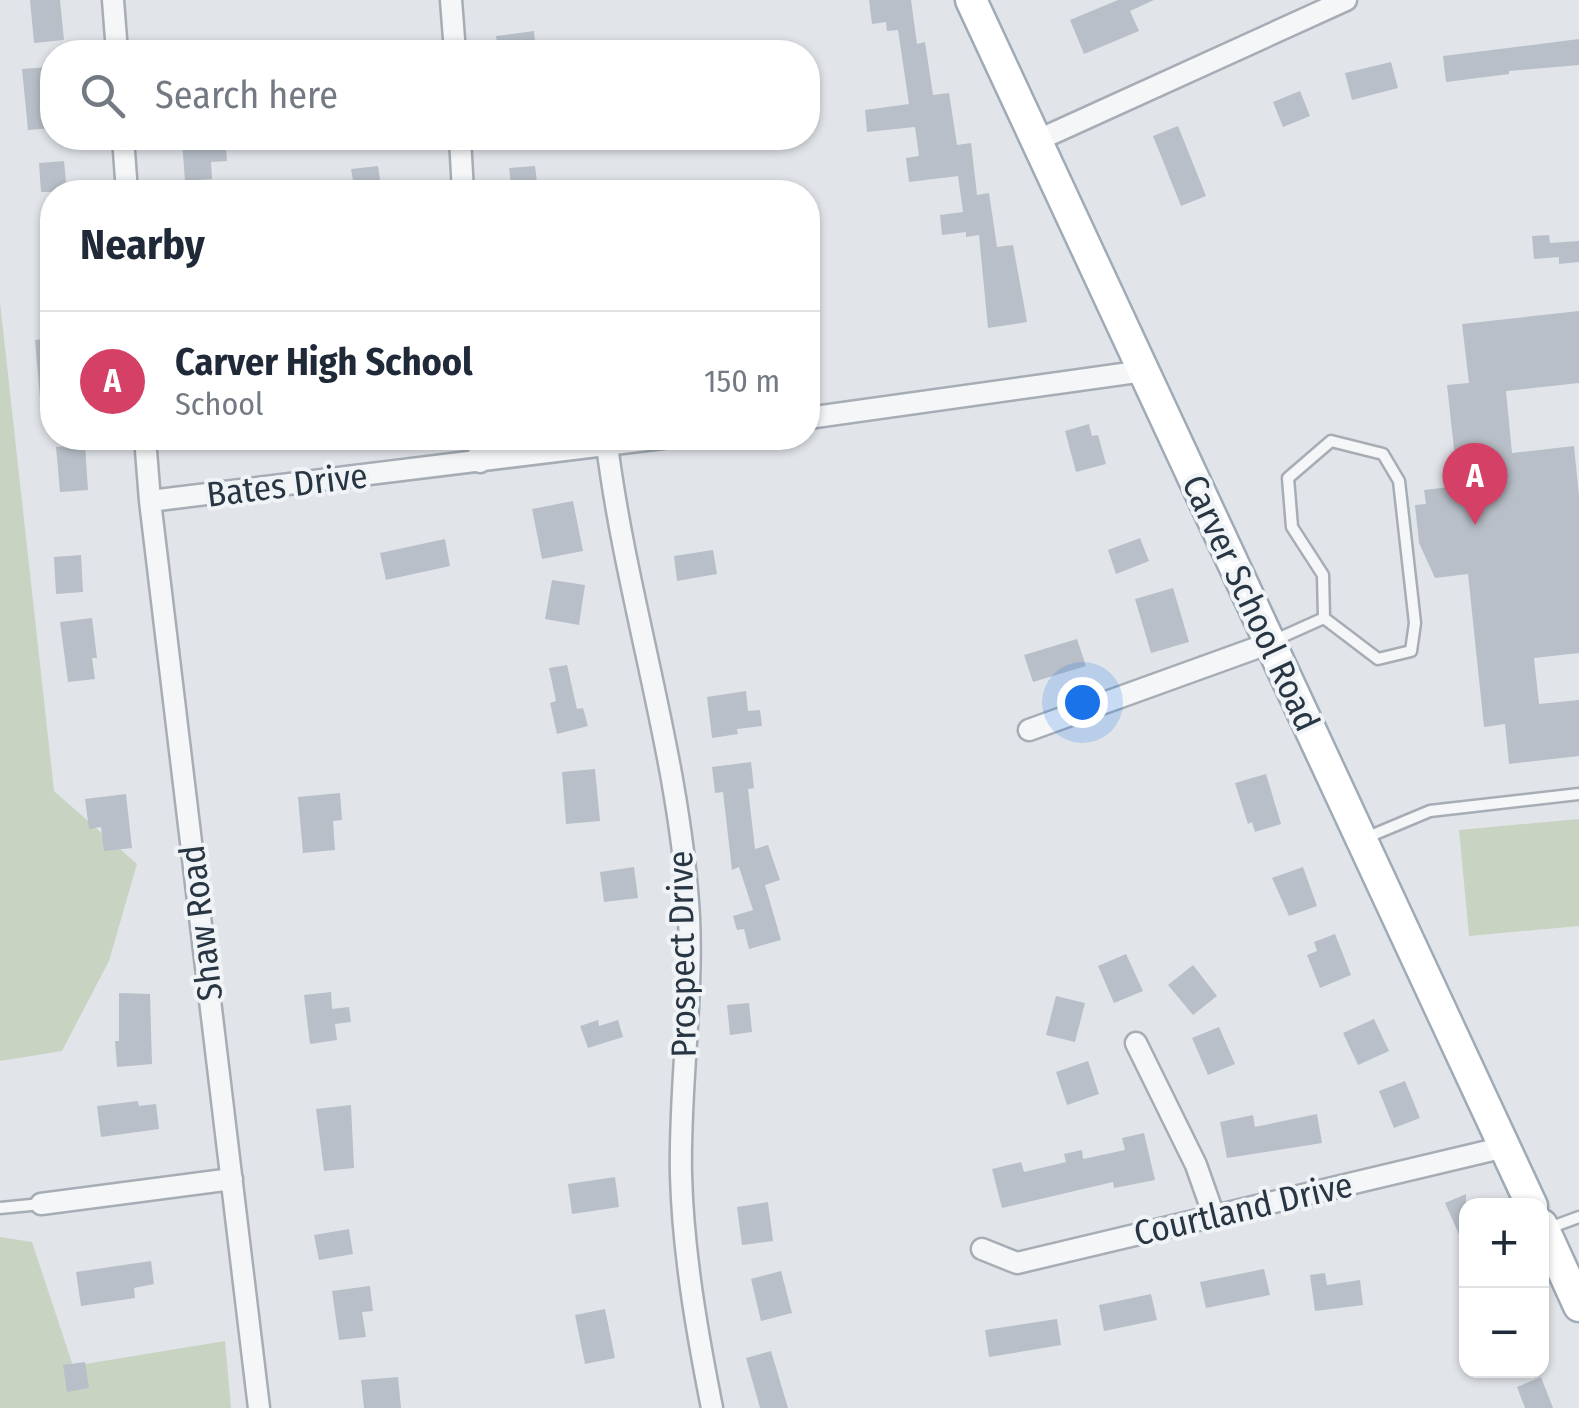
<!DOCTYPE html>
<html lang="en">
<head>
<meta charset="utf-8">
<style>
  body { margin:0; font-family:"Fira Sans Condensed",sans-serif; background:#f6f6f7; color:#1f2937 }
  .controls { position:absolute; right:30px; bottom:30px; display:grid; overflow:hidden; border-radius:20px; box-shadow:0 2px 8px #0004 }
  .controls button { width:90px; height:90px; display:grid; place-items:center; padding:0; border:0; border-bottom:2px solid #e0e1e3; background:#fff; color:#1f2937; font:50px sans-serif }
  .you { position:absolute; left:1082px; top:702px; width:35px; height:35px; margin:-25px; border:8px solid #fff; border-radius:50%; background:#1a73e8; box-shadow:0 0 0 15px #1a73e833 }
  .badge { display:grid; place-items:center; width:65px; height:65px; border-radius:50%; background:#d54066; color:#fff; font-size:32px; font-weight:700 }
  .pin { position:absolute; translate:-50% -82px; filter:drop-shadow(0 2px 5px #0008) }
  .pin::after { content:''; position:absolute; top:52px; width:35px; height:30px; background:inherit; clip-path:polygon(0 0,100% 0,50% 100%) }
  .list { margin:0; padding:0; list-style:none }
  h2 { display:flex; justify-content:space-between; align-items:center; height:130px; margin:0; padding:0 40px; font-size:42px }
  h2 small { font-size:32px; font-weight:400; color:#747a83 }
  .list li { display:grid; grid-template-columns:65px 1fr auto; gap:30px; align-items:center; box-sizing:border-box; height:140px; padding:0 40px; border-top:2px solid #e0e1e3 }
  .list b { display:block; font-size:38px; white-space:nowrap }
  .list p { margin:0; font-size:32px; white-space:nowrap; color:#747a83 }
  .list em { font-size:32px; font-style:normal; color:#747a83 }
  .icon { flex:none; width:55px; height:55px; fill:none; stroke:currentColor; stroke-width:2; stroke-linecap:round; stroke-linejoin:round }
  .map { position:relative; flex:none; width:1579px; height:1408px; overflow:hidden }
  .search { position:absolute; background:#fff; box-shadow:0 2px 8px #0004; left:40px; top:40px; width:780px; height:110px; display:flex; align-items:center; gap:25px; box-sizing:border-box; padding:0 35px; border-radius:40px; color:#747a83; font-size:38px }
  .panel { position:absolute; background:#fff; box-shadow:0 2px 8px #0004; left:40px; top:180px; width:780px; height:270px; border-radius:40px }
  .map>svg:first-child { display:block }
  .green { fill:#c8d4c1 }
  .building { fill:#b8bfc8 }
  .lines { fill:none; stroke-linecap:round; stroke-linejoin:round }
  .lane-casing { stroke:#a6adb5; stroke-width:15 }
  .street-casing { stroke:#a6adb5; stroke-width:25 }
  .primary-casing { stroke:#9fabb7; stroke-width:35 }
  .lane { stroke:#f4f6f8; stroke-width:10 }
  .street { stroke:#f4f6f8; stroke-width:20 }
  .primary { stroke:#fff; stroke-width:30 }
  .labels { text-anchor:middle; dominant-baseline:central; stroke-width:8; stroke-linejoin:round; paint-order:stroke }
  .street-label { font-size:35px; fill:#283543; stroke:#f0f4f7 }
</style>
</head>
<body>
<div class="map">
<svg width="1579" height="1408" viewBox="0 0 1579 1408">
  <rect width="100%" height="100%" fill="#e1e5ea"/>
  <!-- green -->
  <path class="green" d="M0 302 54 791 137 864 109 961 62 1051 0 1061Z
    M1579 819V926L1469 936 1459 830Z
    M0 1237 32 1242 73 1366 225 1341 231 1408H0Z"/>
  <!-- building -->
  <path class="building" d="M30 0H60L64 40 34 43Z
    M869 0H911L917 44 925 42 933 95 949 93 957 145 971 143 977 195 989 193 997 247 1013 245 1027 322 988 328 979 235 966 237V232L942 235 940 215 963 212 958 176 909 182 906 158 919 156 915 127 867 132 865 110 909 104 898 30 887 31 886 22 872 24Z
    M1118 0H1154L1130 11 1139 31 1084 54 1070 20Z
    M534 31 536 52H498L496 36Z
    M1579 39V65L1509 71V74L1446 82 1443 56Z
    M1391 62 1398 88 1352 100 1345 73Z
    M48 67 52 128 28 130 22 69Z
    M1300 91 1310 116 1283 127 1273 102Z
    M1178 126 1206 196 1181 206 1153 136Z
    M225 138 227 161 211 162 212 179 185 181 182 141Z
    M64 161 67 192H41L39 163Z
    M378 166 382 192H355L351 169Z
    M535 166 538 191 512 192 509 168Z
    M1549 235 1550 243 1579 241V262L1559 264V257L1534 259 1532 236Z
    M1579 311V383L1506 391 1512 453 1574 446 1579 496V653L1534 658 1539 704 1579 700V756L1509 764 1505 724 1484 727 1468 574 1435 578 1419 543 1415 505 1426 504 1424 490 1458 486 1447 385 1469 383 1462 324Z
    M52 338V408L41 409 35 340Z
    M1089 424 1092 436 1098 435 1106 464 1076 472 1065 431Z
    M85 445 88 490 60 492 56 447Z
    M573 501 583 551 542 559 532 509Z
    M1140 538 1149 561 1116 574 1108 550Z
    M445 539 450 566 386 580 380 553Z
    M713 550 717 574 677 581 674 556Z
    M81 555 83 592 56 594 54 557Z
    M552 580 585 585 579 625 545 619Z
    M1173 588 1189 642 1151 653 1135 599Z
    M92 618 97 658H92L95 679 68 682 60 622Z
    M1077 639 1086 666 1033 682 1024 655Z
    M567 665 577 709 583 708 588 726 557 734 550 703 556 701 549 668Z
    M746 691 748 711 760 710 762 726 737 729 738 734 712 738 707 697Z
    M751 762 754 788 748 789 755 849 768 845 780 880 765 885 781 940 749 949 744 929 737 930 733 916 753 910 739 867 732 870 723 792 715 793 712 767Z
    M595 769 600 821 566 824 562 772Z
    M1266 774 1281 824 1255 832 1252 822 1248 824 1235 783Z
    M340 793 342 820 333 821 335 850 303 853 298 797Z
    M126 794 132 848 104 851 101 827 89 829 85 799Z
    M634 867 638 898 604 902 600 872Z
    M1303 867 1317 906 1289 916 1272 878Z
    M1335 934 1351 975 1320 988 1307 955 1317 951 1314 942Z
    M1126 954 1143 991 1114 1003 1098 966Z
    M1193 965 1217 996 1193 1015 1168 985Z
    M331 992 332 1009 349 1007 351 1022 335 1024 337 1040 310 1044 304 995Z
    M119 993 150 994 152 1064 117 1067 115 1041H119Z
    M1056 996 1085 1003 1075 1042 1046 1035Z
    M749 1003 752 1032 730 1035 727 1005Z
    M1374 1019 1389 1051 1358 1065 1343 1033Z
    M598 1020 599 1026 618 1020 623 1037 588 1048 580 1026Z
    M1219 1027 1235 1064 1208 1075 1192 1038Z
    M1088 1061 1099 1094 1067 1105 1056 1072Z
    M1405 1081 1420 1118 1394 1128 1379 1091Z
    M138 1101 139 1106 156 1104 159 1129 101 1137 97 1106Z
    M351 1105 354 1168 324 1171 316 1109Z
    M1317 1114 1322 1143 1227 1158 1220 1122 1253 1115 1255 1127Z
    M1144 1133 1155 1180 1114 1188 1113 1182 1002 1208 992 1169 1021 1162 1024 1172 1066 1162 1064 1154 1082 1150 1083 1159 1125 1150 1122 1138Z
    M615 1177 619 1207 572 1214 568 1184Z
    M1466 1194V1250L1445 1203Z
    M768 1202 773 1241 742 1245 737 1207Z
    M349 1229 353 1254 319 1260 314 1235Z
    M151 1261 154 1284 134 1288 135 1298 81 1306 76 1272Z
    M1264 1269 1270 1295 1206 1308 1200 1282Z
    M781 1271 792 1313 761 1321 751 1279Z
    M1325 1273 1327 1285 1360 1280 1363 1305 1315 1311 1310 1275Z
    M370 1286 373 1311 362 1312 366 1337 339 1340 332 1291Z
    M1151 1294 1157 1320 1104 1331 1099 1305Z
    M605 1309 615 1358 585 1364 575 1315Z
    M1057 1319 1061 1345 989 1357 985 1330Z
    M771 1351 788 1408H760L746 1358Z
    M85 1362 89 1388 67 1392 63 1365Z
    M398 1377 401 1408H364L361 1380Z
    M1541 1377 1553 1408H1525L1517 1387Z"/>
  <g class="lines">
    <defs>
      <path id="lane" d="M1331 441 1383 454 1399 481 1415 623 1411 651 1378 659 1324 618 1323 575 1292 527 1288 478Z
        M1275 640 1324 618
        M1363 839 1430 811 1579 794
        M0 1208 41 1204
        M1549 1228 1579 1217"/>
      <path id="street" d="M113 0 117 52
        M451 0 455 52
        M123 138 127 192
        M460 138 463 192
        M1036 141 1346 0
        M808 418 1144 371
        M145 438 150 501 259 1408
        M479 438 480 462
        M607 445C627 603 680 757 689 917 693 1003 679 1089 681 1175 683 1252 697 1332 712 1408
        M150 501 663 438
        M1029 730 1270 643
        M1136 1043 1196 1165 1214 1216
        M41 1204 232 1179
        M982 1249 1017 1263 1505 1147"/>
      <path id="primary" d="M971 0 1532 1206
        M1542 1225 1579 1306"/>
    </defs>
    <!-- lane casing -->
    <use href="#lane" class="lane-casing"/>
    <!-- street casing -->
    <use href="#street" class="street-casing"/>
    <!-- primary casing -->
    <use href="#primary" class="primary-casing"/>
    <!-- lane -->
    <use href="#lane" class="lane"/>
    <!-- street -->
    <use href="#street" class="street"/>
    <!-- primary -->
    <use href="#primary" class="primary"/>
  </g>
  <g class="labels">
    <!-- street labels -->
    <g class="street-label">
      <text transform="translate(287 485) rotate(-7)">Bates Drive</text>
      <text transform="translate(1251 603) rotate(65)">Carver School Road</text>
      <text transform="translate(201 923) rotate(-97)">Shaw Road</text>
      <text transform="translate(682 954) rotate(-91)">Prospect Drive</text>
      <text transform="translate(1243 1209) rotate(-13)">Courtland Drive</text>
    </g>
  </g>
</svg>
<div class="controls">
<button>+</button>
<button>−</button>
</div>
<div class="you"></div>
<div class="pin badge" style="left:1475px;top:525px">A</div>
<div class="search"><svg class="icon" aria-label="search" viewBox="0 0 24 24"><circle cx="10" cy="10" r="6"/><path d="M15 15l6 6"/></svg>Search here</div>
<section class="panel">
<h2>Nearby<small></small></h2>
<ul class="list">
<li><span class="badge">A</span><div><b>Carver High School</b><p>School</p></div><em>150 m</em></li>
</ul>
</section>
</div>
</body>
</html>
